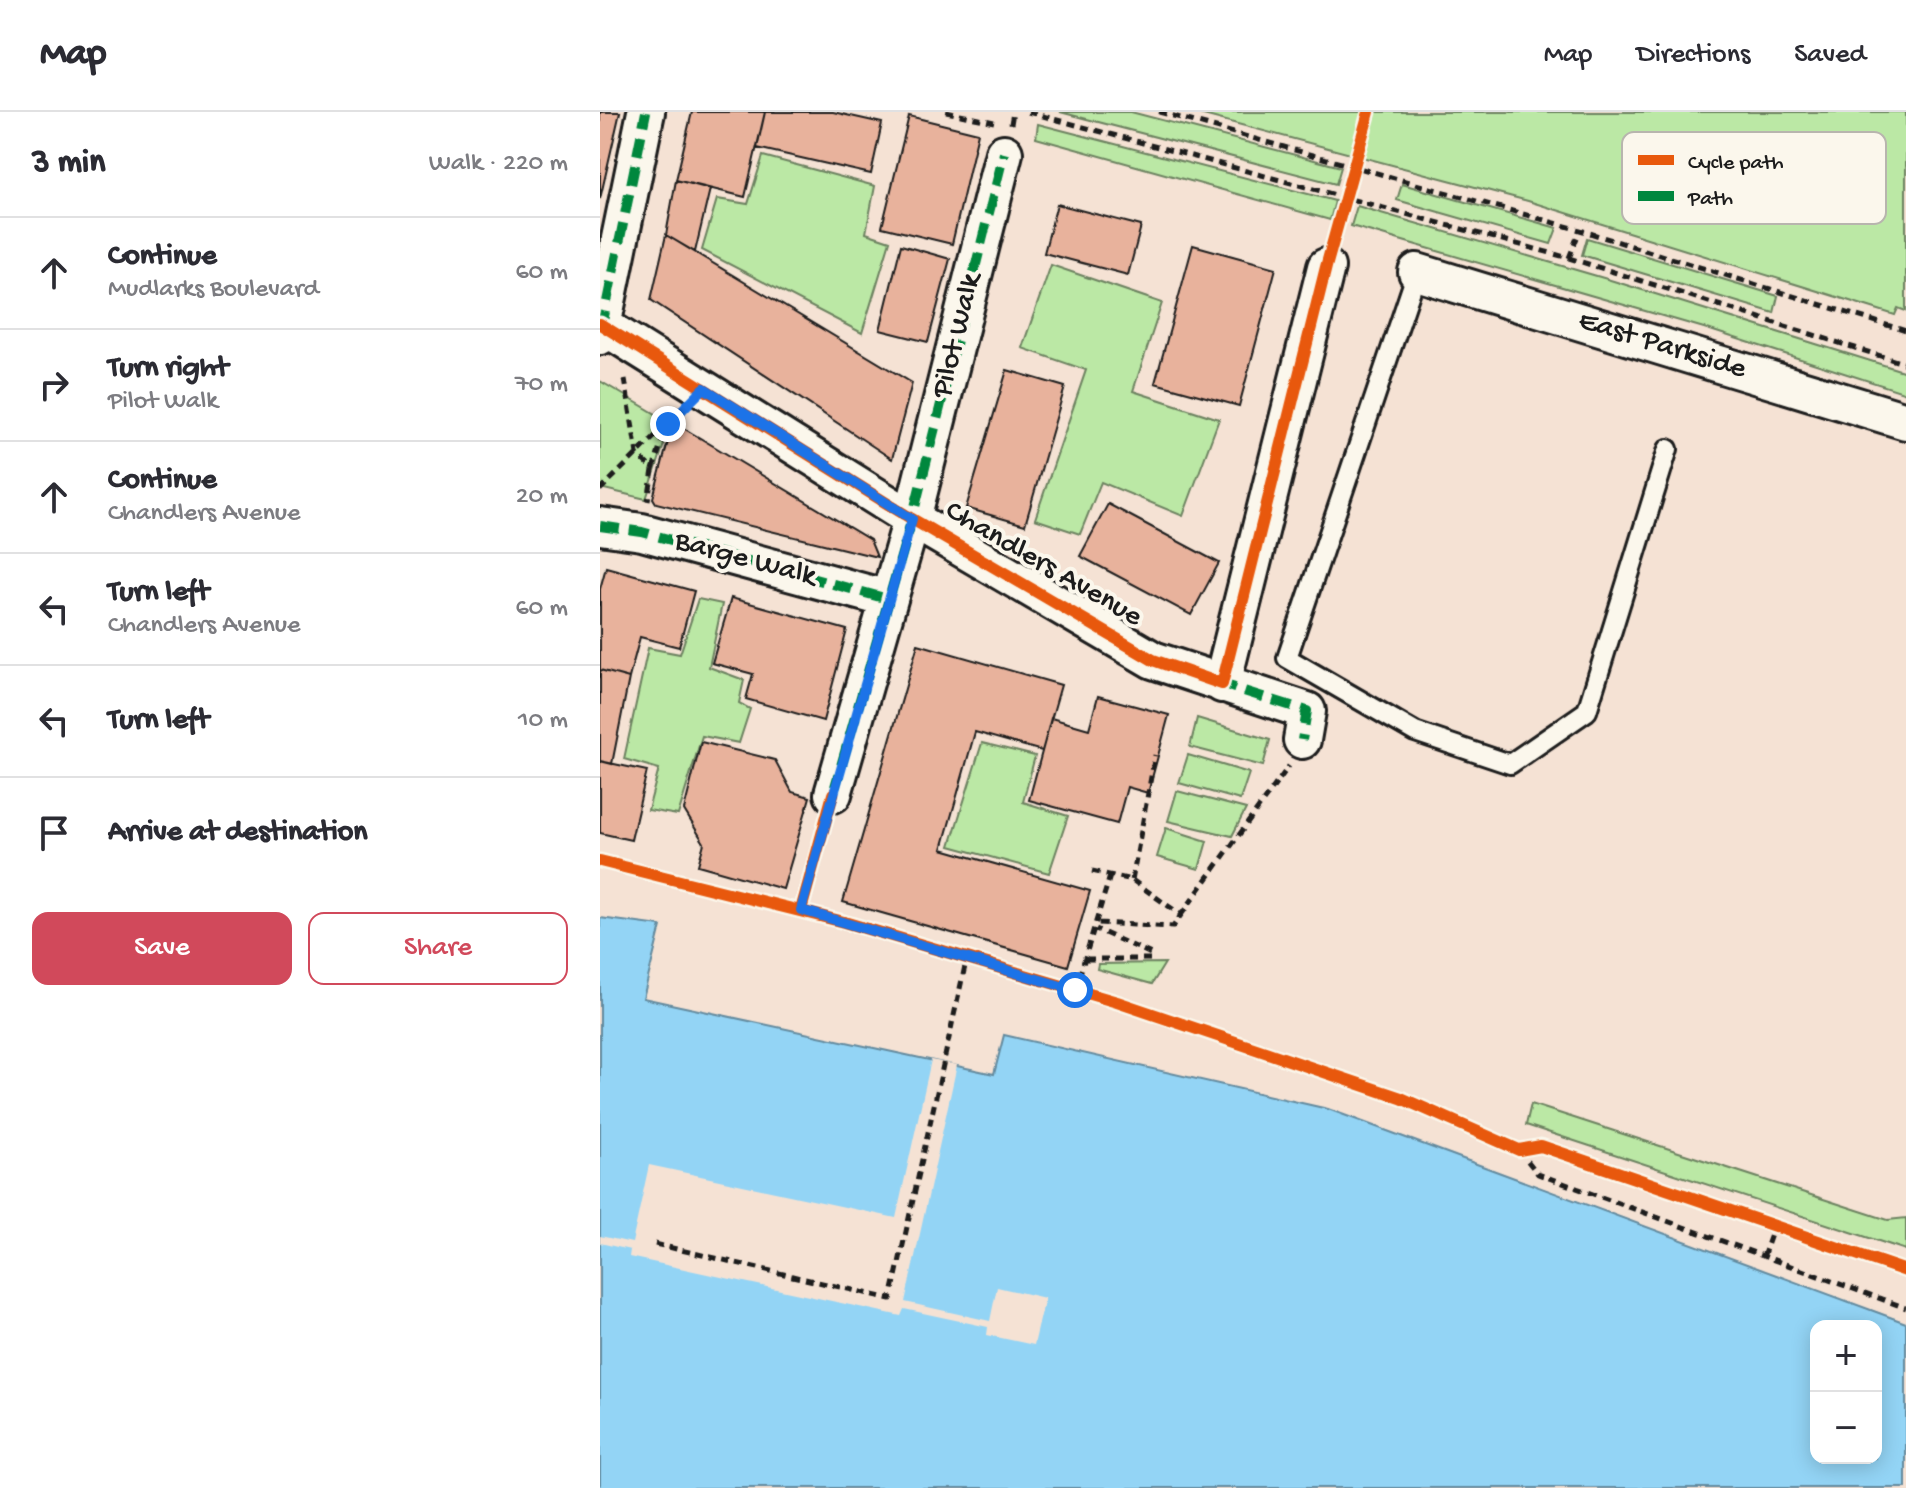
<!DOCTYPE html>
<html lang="en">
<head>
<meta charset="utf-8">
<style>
  body { margin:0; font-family:"Gochi Hand",sans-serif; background:#f7f7f7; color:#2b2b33 }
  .controls { position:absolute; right:24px; bottom:24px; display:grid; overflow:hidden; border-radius:16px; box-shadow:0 4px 20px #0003 }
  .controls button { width:72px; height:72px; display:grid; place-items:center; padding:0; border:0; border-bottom:2px solid #e1e1e2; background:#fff; color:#2b2b33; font:40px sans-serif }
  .stop { position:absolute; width:24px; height:24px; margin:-18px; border:6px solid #1a73e8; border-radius:50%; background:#fff }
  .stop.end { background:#1a73e8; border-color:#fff; box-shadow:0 2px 8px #0008 }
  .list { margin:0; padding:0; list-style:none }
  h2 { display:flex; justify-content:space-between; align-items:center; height:104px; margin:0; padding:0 32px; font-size:34px }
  h2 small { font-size:26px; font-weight:400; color:#7c7c81 }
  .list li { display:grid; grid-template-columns:52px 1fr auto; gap:24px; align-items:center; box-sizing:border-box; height:112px; padding:0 32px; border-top:2px solid #e1e1e2 }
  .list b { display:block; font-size:30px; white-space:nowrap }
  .list p { margin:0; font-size:26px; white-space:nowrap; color:#7c7c81 }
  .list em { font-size:26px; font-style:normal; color:#7c7c81 }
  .actions { display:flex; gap:16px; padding:24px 32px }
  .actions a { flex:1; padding:18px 0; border:2px solid #d1495b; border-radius:16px; text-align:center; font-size:28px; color:#d1495b }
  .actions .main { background:#d1495b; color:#fff }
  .icon { flex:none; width:44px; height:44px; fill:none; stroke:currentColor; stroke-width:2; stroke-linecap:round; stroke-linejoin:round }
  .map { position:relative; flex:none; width:1306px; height:1376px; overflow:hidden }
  header { display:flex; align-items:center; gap:48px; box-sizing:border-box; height:112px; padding:0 40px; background:#fff; border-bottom:2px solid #e1e1e2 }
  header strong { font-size:38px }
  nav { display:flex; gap:44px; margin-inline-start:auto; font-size:28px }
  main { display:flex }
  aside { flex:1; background:#fff }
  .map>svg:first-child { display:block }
  .green { fill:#bbe8a5; stroke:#6c8260; stroke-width:2 }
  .water { fill:#93d4f5; stroke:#638a9e; stroke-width:2; fill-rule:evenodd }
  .pier { fill:#f5e2d4 }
  .building { fill:#e8b29c; stroke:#1c1c1c; stroke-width:2 }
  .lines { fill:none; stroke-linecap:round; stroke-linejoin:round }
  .lane-casing { stroke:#1c1c1c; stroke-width:24 }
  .street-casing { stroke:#1c1c1c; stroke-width:42 }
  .path { stroke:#1c1c1c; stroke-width:5; stroke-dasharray:8 6; stroke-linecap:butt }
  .lane { stroke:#fbf7ec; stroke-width:18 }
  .street { stroke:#fbf7ec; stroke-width:36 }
  .quiet { stroke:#00873e; stroke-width:10; stroke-dasharray:20 10; stroke-linecap:butt }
  .cycleway-casing { stroke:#fbf7ec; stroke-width:17 }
  .cycleway { stroke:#e8590c; stroke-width:12 }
  .route { stroke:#1a73e8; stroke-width:10 }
  .labels { text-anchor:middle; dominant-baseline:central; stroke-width:8; stroke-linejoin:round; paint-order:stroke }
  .street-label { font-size:30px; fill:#1c1c1c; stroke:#fbf7ec }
  .key { fill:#fbf7ec; stroke:#b8b5ae; stroke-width:2 }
  .key-label { font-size:22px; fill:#1c1c1c }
</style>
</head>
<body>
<header>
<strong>Map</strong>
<nav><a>Map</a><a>Directions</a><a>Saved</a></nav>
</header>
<main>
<aside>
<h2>3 min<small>Walk · 220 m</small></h2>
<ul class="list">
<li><svg class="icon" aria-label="ahead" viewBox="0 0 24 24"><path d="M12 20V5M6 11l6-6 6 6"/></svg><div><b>Continue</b><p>Mudlarks Boulevard</p></div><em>60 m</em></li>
<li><svg class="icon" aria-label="right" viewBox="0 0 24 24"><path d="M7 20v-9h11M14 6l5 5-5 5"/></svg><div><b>Turn right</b><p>Pilot Walk</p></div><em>70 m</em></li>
<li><svg class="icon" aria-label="ahead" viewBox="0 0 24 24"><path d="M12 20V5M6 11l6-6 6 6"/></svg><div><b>Continue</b><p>Chandlers Avenue</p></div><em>20 m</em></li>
<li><svg class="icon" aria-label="left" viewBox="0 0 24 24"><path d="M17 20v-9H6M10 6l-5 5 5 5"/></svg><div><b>Turn left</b><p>Chandlers Avenue</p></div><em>60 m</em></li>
<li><svg class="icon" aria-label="left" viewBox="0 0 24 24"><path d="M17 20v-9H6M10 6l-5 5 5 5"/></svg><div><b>Turn left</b></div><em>10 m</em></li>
<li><svg class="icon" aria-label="arrive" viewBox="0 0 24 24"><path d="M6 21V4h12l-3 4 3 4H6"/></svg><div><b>Arrive at destination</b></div></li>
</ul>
<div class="actions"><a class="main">Save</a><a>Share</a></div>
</aside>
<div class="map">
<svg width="1306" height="1376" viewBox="0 0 1306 1376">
  <rect width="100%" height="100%" fill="#f5e2d4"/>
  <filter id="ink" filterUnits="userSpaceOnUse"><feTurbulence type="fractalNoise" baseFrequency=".0125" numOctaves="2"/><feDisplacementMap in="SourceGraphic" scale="16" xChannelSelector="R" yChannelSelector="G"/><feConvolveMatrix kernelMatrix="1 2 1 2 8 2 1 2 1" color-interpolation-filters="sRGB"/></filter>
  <g filter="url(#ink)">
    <!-- green -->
    <path class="green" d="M460 0H531L741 55 736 72Z
      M592 0H1306V199L1298 196 1295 203 928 89Z
      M438 12 735 89 730 108 436 26Z
      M163 44 275 74 266 121 290 129 262 221 102 138 117 87 148 92Z
      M802 72 957 116 951 132 797 88Z
      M757 94 1007 167 1306 260V281L1104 216 751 114Z
      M987 126 1178 184 1174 201 982 143Z
      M451 153 562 191 533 279 619 307 583 404 501 370 480 422 435 407 486 258 422 236Z
      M0 269 71 311 46 387 0 376Z
      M98 487 122 492 109 555 144 568 139 591 150 597 139 631 102 624 78 703 48 698 59 657 24 647 48 536 80 542Z
      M597 606 670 628 663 654 590 635Z
      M382 631 435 644 423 690 468 704 449 761 350 734Z
      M588 643 649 661 640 688 579 671Z
      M577 679 646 697 632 724 568 709Z
      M566 716 607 729 599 757 557 745Z
      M565 851 552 872 497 857 498 852Z
      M931 992 1288 1108 1306 1106V1138L926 1013Z"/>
    <!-- water -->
    <path class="water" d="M0 806 61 814 43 886 394 962 404 923 728 997 1306 1211V1376H0ZM1216 1214H1276V1346H1216Z"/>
    <!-- pier -->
    <path class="pier" d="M331 948 357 953 305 1190 390 1209 397 1175 445 1186 434 1233 387 1223 388 1215 304 1197 301 1204 29 1145 30 1138 0 1131V1124L32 1131 49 1053 296 1106Z"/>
    <!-- building -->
    <path class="building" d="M0 0H20L0 87Z
      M92 0H165L145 85 76 68Z
      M165 0H233L282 11 271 62 157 36Z
      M309 4 378 21 352 132 282 115Z
      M76 68 110 77 95 140 66 123Z
      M457 92 541 114 528 163 444 141Z
      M66 123 312 271 292 347 51 188Z
      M301 133 350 147 328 230 280 218Z
      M593 133 676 156 639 294 555 271Z
      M407 258 465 275 425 413 366 396Z
      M80 314 270 428 277 445 56 391 53 386 71 318Z
      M508 392 619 451 591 503 480 444Z
      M6 455 94 479 79 535 40 525 29 566 0 558V477Z
      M131 486 247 518 223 609 146 587 153 562 112 551Z
      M318 532 461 573 442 639 375 620 342 737 490 779 468 854 243 790Z
      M0 558 29 566 12 652 0 649Z
      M498 584 569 603 548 681 527 675 517 712 429 688 451 606 489 617Z
      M101 630 175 648 192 680 210 685 183 777 98 753 104 731 84 698Z
      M0 649 47 659 31 728 0 721Z"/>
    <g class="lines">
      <defs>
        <path id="lane" d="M817 160 687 546 815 620 910 652 987 599 1068 337"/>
        <path id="street" d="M817 160 1306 309
          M0 212 312 407 553 548 707 599 702 628
          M0 224 46 0
          M0 414 42 420 288 487
          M622 572 726 155
          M233 682 312 407 404 41"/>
      </defs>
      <!-- lane casing -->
      <use href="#lane" class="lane-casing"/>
      <!-- street casing -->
      <use href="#street" class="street-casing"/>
      <!-- path -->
      <path class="path" d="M346 0 394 10
        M428 0 969 146 1306 252
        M559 0 980 118 1306 219
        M411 12 413 0
        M969 146 980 118
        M25 267 37 342 53 358 48 389
        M53 358 67 313
        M0 378 82 298
        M492 759 532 768 581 803 573 815 498 811
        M532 768 555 643
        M581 803 689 654
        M486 847H550L551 842 496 817
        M475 878 510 764
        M919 1038 938 1062 1306 1196
        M55 1132 291 1187 367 845
        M1163 1145 1174 1114"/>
      <!-- lane -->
      <use href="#lane" class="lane"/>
      <!-- street -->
      <use href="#street" class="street"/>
      <!-- quiet -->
      <path class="quiet" d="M1 219 46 0
        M0 414 42 420 288 487
        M624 566 622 572 707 599 702 628
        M233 682 312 407 404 41"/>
      <defs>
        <path id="cycleway" d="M0 212 312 407 553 548 622 572 726 155 769 0
          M0 749 244 810 517 890 801 986 919 1038 941 1034 1306 1159
          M201 798 233 682"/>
      </defs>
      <!-- cycleway casing -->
      <use href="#cycleway" class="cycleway-casing"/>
      <!-- cycleway -->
      <use href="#cycleway" class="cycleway"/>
    </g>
  </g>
  <g class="lines" filter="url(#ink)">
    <!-- route -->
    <path class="route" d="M68 312 104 276 312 407 201 798 475 878"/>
  </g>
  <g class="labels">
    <!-- street labels -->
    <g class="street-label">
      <text transform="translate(358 224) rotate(-76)">Pilot Walk</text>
      <text transform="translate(1062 234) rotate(17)">East Parkside</text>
      <text transform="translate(145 448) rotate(15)">Barge Walk</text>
      <text transform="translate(443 453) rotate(30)">Chandlers Avenue</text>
    </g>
  </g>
  <!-- legend -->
  <rect x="1022" y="20" width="264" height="92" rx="12" class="key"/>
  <rect x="1038" y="43" width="36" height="10" fill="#e8590c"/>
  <rect x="1038" y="79" width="36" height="10" fill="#00873e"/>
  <g class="key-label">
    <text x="1088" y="56">Cycle path</text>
    <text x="1088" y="92">Path</text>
  </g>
</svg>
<div class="controls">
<button>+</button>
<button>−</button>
</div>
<div class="stop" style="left:475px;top:878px"></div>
<div class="stop end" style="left:68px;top:312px"></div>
</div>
</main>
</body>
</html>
